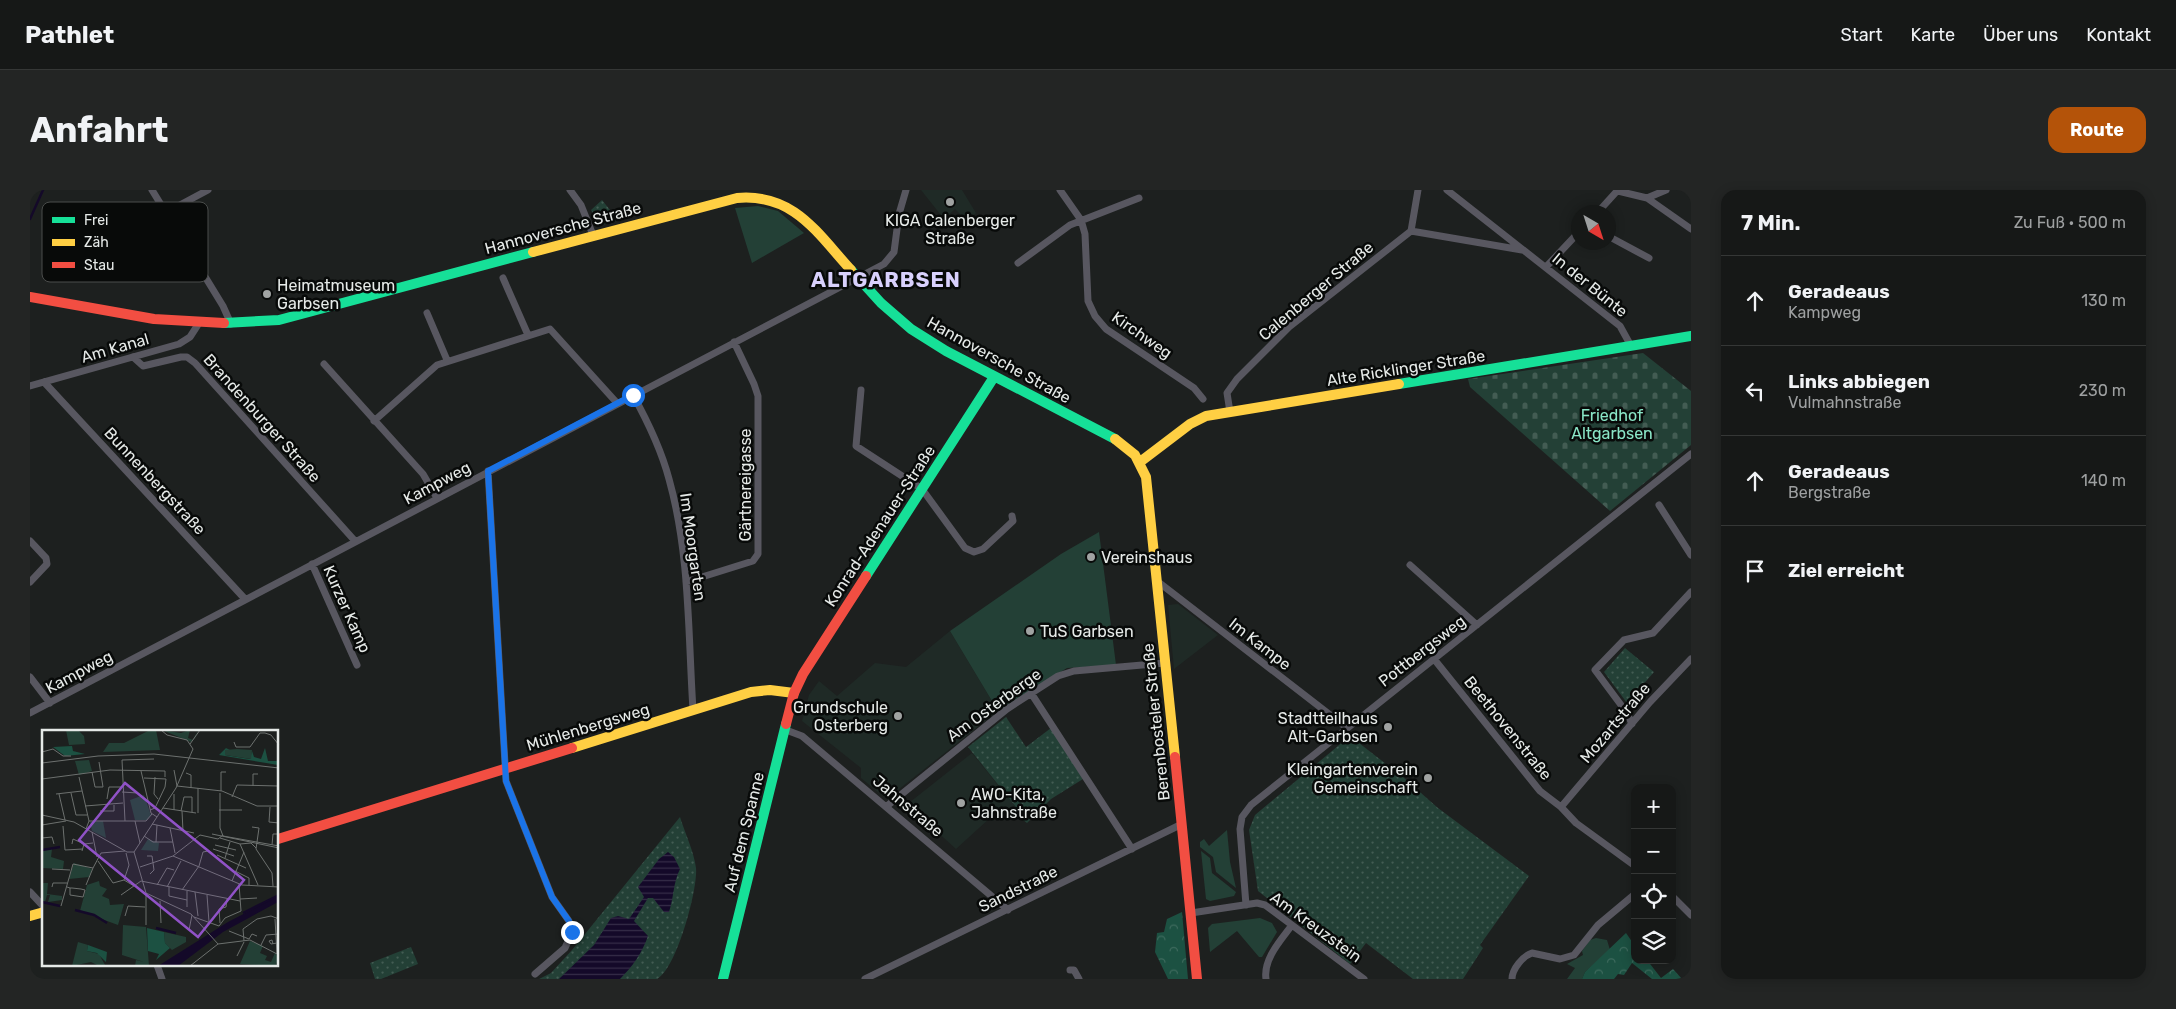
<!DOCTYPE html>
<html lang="de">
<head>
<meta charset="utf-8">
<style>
  body { margin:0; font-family:Rubik,sans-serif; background:#232524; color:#f1f3f6 }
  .controls { position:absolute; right:15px; bottom:15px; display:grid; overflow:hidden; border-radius:10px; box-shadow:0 2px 12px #0003 }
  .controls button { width:45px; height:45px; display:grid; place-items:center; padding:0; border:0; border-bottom:1px solid #353736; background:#161817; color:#f1f3f6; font:25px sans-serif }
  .compass { position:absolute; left:1541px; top:15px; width:45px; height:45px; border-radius:50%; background:#161817; box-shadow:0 2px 12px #0003; rotate:141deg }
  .stop { position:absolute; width:15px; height:15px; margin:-11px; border:4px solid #1a73e8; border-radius:50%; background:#fff }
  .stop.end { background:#1a73e8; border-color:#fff; box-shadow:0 1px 5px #0008 }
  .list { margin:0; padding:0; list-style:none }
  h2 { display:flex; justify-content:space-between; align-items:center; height:65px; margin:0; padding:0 20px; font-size:21px }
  h2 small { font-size:16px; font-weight:400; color:#9ea0a1 }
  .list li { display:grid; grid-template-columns:32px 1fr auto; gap:15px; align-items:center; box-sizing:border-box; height:90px; padding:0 20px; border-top:1px solid #353736 }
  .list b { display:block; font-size:19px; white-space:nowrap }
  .list p { margin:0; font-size:16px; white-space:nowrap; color:#9ea0a1 }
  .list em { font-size:16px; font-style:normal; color:#9ea0a1 }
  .icon { flex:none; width:28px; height:28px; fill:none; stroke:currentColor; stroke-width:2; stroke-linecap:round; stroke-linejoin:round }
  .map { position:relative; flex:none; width:1661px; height:789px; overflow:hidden; border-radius:15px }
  header { display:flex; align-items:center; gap:30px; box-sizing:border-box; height:70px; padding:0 25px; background:#161817; border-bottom:1px solid #353736 }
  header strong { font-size:24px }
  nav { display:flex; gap:28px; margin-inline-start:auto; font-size:18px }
  .intro { display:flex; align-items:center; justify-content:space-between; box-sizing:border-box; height:120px; padding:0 30px }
  h1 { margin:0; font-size:35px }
  .button { padding:12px 22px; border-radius:15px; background:#b45309; color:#fff; font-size:18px; font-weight:700 }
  main { display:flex; gap:30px; padding:0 30px }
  aside { flex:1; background:#161817; border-radius:15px; box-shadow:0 2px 12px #0003 }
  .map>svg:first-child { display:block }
  .built { fill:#1f2a26 }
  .grass { fill:#234036 }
  .forest { fill:url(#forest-crowns) }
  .cemetery { fill:url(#cemetery-stones) }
  .park { fill:url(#park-dots) }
  .water { fill:url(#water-rules) }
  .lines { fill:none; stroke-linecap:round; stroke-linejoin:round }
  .stream { stroke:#140929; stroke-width:2.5 }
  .street { stroke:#585760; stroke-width:7 }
  .fast { stroke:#16e098; stroke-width:10 }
  .slow { stroke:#ffcf43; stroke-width:10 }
  .jam { stroke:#f24e42; stroke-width:10 }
  .route { stroke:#1a73e8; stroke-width:6 }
  .poi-dot { fill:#a0a3a2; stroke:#080a09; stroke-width:2 }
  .labels { text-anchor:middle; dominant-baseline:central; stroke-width:5; stroke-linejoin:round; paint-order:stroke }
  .poi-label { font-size:16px; fill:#e6eae8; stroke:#080a09; text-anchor:start }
  .street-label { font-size:16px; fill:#e6eae8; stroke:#080a09 }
  .park-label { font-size:16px; fill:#8ae6c7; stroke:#080a09 }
  .district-label { font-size:21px; font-weight:bold; letter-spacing:1px; fill:#d8d0fc; stroke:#080a09 }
  .inset-river { fill:none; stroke:#140929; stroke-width:2.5 }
  .inset-road { fill:none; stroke:#6d716f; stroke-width:1 }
  .view { fill:#9052c7; fill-opacity:0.15; stroke:#9052c7; stroke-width:2.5 }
  .inset-edge { fill:none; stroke:#e6eae8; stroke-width:2.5 }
  .key { fill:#080a09; stroke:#4b4d4c; stroke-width:1 }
  .key-label { font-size:14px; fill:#e6eae8 }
</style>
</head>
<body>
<header>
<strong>Pathlet</strong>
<nav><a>Start</a><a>Karte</a><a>Über uns</a><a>Kontakt</a></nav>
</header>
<div class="intro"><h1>Anfahrt</h1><a class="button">Route</a></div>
<main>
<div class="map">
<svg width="1661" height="789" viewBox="0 0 1661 789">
  <defs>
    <pattern id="forest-crowns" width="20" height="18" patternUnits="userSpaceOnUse" patternTransform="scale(1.25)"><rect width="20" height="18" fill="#1c5142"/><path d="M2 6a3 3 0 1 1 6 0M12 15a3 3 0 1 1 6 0" fill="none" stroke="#3d6a5d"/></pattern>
    <pattern id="cemetery-stones" width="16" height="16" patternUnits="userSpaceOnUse" patternTransform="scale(1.25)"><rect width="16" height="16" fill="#234036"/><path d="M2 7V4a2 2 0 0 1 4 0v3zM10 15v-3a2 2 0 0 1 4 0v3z" fill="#435c53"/></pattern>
    <pattern id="park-dots" width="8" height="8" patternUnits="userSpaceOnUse" patternTransform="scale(1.25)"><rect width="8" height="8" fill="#234036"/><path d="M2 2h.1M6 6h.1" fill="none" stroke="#435c53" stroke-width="1.8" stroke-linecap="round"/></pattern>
    <pattern id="water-rules" width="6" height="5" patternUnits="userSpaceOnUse" patternTransform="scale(1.25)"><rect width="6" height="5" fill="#140929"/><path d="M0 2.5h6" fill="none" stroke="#362d48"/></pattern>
  </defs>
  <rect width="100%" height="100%" fill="#1d201f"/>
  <!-- built -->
  <path class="built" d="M891 0H932L946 23 937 31 925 19 914 29Z
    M1148 414 1188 445 1144 479 1138 415Z
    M920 441 968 521 859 607H854L831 588V578L772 531 779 505 789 491 807 506 845 473 876 477Z
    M942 563 990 622 985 627 974 618 963 631 960 628 926 659 881 618 875 616Z"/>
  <!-- grass -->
  <path class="grass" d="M728 16 748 21 774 43 722 73 705 18Z
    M1069 342 1086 475 1037 478 968 521 920 441 1031 364Z
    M1197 640 1200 672 1206 698 1186 682 1183 667 1170 657V652L1174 649 1179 656Z
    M1171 661 1180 668 1182 683 1206 702 1204 706 1180 711 1176 709Z
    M1230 728 1242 733 1247 742 1232 767H1229L1207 741 1180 762 1178 738 1182 734Z
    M1566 748 1577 750 1580 760 1555 782 1552 789H1537L1545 778 1537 774 1553 765 1552 761 1560 750Z"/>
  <!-- forest -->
  <path class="forest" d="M1152 722 1158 789H1138L1125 762 1127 743 1134 742 1137 729Z
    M1596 743 1605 756V770H1617L1631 788 1643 779 1652 789H1622L1602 773 1594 785 1588 784 1584 789H1552L1555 782Z"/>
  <!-- cemetery -->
  <path class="cemetery" d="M1613 163 1661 201V255L1580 321 1440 197 1438 189Z"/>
  <!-- park -->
  <path class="park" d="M572 10 588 30 569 36 561 20Z
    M1595 458 1624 482 1597 513 1574 482Z
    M976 527 996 557 1021 538 1053 589 1021 609 997 633 987 625 990 622 938 557Z
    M1320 546 1374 588 1408 618 1499 686 1450 755 1453 758 1433 789H1383L1336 753 1320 774 1228 701 1219 640 1225 625Z
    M650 627C655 643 664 662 666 678 668 700 646 780 627 789H509L521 783 542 760Z
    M381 757 388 774 351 789H345L340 773Z"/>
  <!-- water -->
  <path class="water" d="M638 662 644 667 650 679C643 693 644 707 639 722H634L623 708H618L604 731 618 746C612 763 603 776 590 789H529L564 755 581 728 588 726 599 729 614 707 608 697 629 669Z"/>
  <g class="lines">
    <!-- stream -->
    <path class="stream" d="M0 29 13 0"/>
    <!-- street -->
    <path class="street" d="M122 0 193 116 201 134
      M540 0 551 15 563 45
      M1030 0 1051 30 1055 44 1058 111 1065 126 1076 139 1164 198 1173 209
      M1417 0 1590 136 1601 156
      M1588 1 1617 8 1636 0
      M1617 8 1661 39
      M1568 22 1588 0
      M135 23 178 0
      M1381 41 1492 60
      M1578 46 1619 68
      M988 73 1040 35 1109 8
      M1516 77 1548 43
      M473 88 498 145
      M397 123 417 170
      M103 167 113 176 151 167H157L165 173 325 351
      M294 174 393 284 407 308
      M14 192 215 409
      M0 196 149 154 160 147 169 133
      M831 200 826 256 892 299 935 358 944 362 953 359 983 331 982 326
      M603 205C618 232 631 259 639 289 660 364 658 443 663 520
      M1200 222 1197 203 1207 189 1259 137 1381 41 1388 0
      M344 231 407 175 520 139 587 213
      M458 281 476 591 522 707 539 731 542 742 535 758 505 784
      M1629 315 1661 365
      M0 351 16 368 17 374 0 392
      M282 374 327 475
      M1380 375 1447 435
      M1127 391 1317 538
      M656 392 723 371 728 364V206L724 194 704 152
      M1404 469 1510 601 1531 617 1546 633 1605 676
      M0 487 20 513
      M1001 503 1102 659
      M0 523 854 74 864 62 869 24 876 0
      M1602 534 1597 523 1565 480 1594 450 1623 443 1661 402
      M756 540 772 546 978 720
      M857 616 977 519 1028 486 1044 481 1135 473
      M1531 617 1620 512 1661 469
      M0 702 14 717
      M1642 706 1661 725
      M1216 715 1210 639 1212 627 1221 615 1661 264
      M1161 723 1227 713 1235 715 1334 789
      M127 775 132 789
      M1040 780H1044L1049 789
      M835 789 1152 634
      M1236 789C1233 769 1251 750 1262 735
      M1482 789C1482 779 1493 766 1502 763L1530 769 1544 765 1568 735 1605 704"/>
    <!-- fast -->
    <path class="fast" d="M821 80 851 113 881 139 916 161 1085 249
      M194 133 249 130 503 62
      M1369 194 1661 146
      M836 386 964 187
      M693 789 756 534"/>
    <!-- slow -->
    <path class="slow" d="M503 62 707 8C764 3 787 43 821 80
      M1085 249 1105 265 1116 287 1145 567
      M1110 272 1160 234 1176 226 1369 194
      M542 558 721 502 740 500 764 503
      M0 726 14 722"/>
    <!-- jam -->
    <path class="jam" d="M0 107 124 129 194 133
      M756 534 764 503 773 484 836 386
      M1145 567 1167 789
      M248 649 542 558"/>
  </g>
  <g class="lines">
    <!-- route -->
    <path class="route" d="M542 742 539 731 522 707 476 591 458 281 603 205"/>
  </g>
  <!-- markers -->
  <g class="poi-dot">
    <circle cx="920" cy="12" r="5"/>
    <circle cx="237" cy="104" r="5"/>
    <circle cx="1061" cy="367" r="5"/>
    <circle cx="1000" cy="441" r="5"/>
    <circle cx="868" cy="526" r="5"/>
    <circle cx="1358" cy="537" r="5"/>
    <circle cx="1398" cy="588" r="5"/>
    <circle cx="931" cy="613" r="5"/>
  </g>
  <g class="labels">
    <!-- poi labels -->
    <g class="poi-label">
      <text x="920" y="30" text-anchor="middle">KIGA Calenberger<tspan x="920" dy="18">Straße</tspan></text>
      <text x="247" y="95">Heimatmuseum<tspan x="247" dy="18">Garbsen</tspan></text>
      <text x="1071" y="367">Vereinshaus</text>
      <text x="1010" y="441">TuS Garbsen</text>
      <text x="858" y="517" text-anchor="end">Grundschule<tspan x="858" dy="18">Osterberg</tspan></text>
      <text x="1348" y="528" text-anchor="end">Stadtteilhaus<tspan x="1348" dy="18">Alt-Garbsen</tspan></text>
      <text x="1388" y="579" text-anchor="end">Kleingartenverein<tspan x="1388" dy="18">Gemeinschaft</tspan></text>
      <text x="941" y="604">AWO-Kita,<tspan x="941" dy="18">Jahnstraße</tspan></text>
    </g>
    <!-- street labels -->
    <g class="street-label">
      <text transform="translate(533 38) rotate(-15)">Hannoversche Straße</text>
      <text transform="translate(1560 95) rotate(39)">In der Bünte</text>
      <text transform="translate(1286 101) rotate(-40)">Calenberger Straße</text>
      <text transform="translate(1112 145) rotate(35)">Kirchweg</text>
      <text transform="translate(85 158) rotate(-16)">Am Kanal</text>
      <text transform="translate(969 170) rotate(29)">Hannoversche Straße</text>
      <text transform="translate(1376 178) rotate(-9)">Alte Ricklinger Straße</text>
      <text transform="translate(232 228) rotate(48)">Brandenburger Straße</text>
      <text transform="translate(125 291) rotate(47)">Bunnenbergstraße</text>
      <text transform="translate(407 293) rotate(-28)">Kampweg</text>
      <text transform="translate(715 295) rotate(-90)">Gärtnereigasse</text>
      <text transform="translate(850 336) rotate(-57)">Konrad-Adenauer-Straße</text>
      <text transform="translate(663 357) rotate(82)">Im Moorgarten</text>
      <text transform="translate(317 419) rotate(66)">Kurzer Kamp</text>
      <text transform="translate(1230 454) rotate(38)">Im Kampe</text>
      <text transform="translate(1392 461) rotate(-38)">Pottbergsweg</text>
      <text transform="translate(49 482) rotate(-28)">Kampweg</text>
      <text transform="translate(964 515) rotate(-36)">Am Osterberge</text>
      <text transform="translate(1126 532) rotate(-96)">Berenbosteler Straße</text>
      <text transform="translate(1585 533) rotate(-50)">Mozartstraße</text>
      <text transform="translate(558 537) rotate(-17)">Mühlenbergsweg</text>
      <text transform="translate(1478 538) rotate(51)">Beethovenstraße</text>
      <text transform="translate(878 616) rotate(40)">Jahnstraße</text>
      <text transform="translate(714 642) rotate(-76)">Auf dem Spanne</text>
      <text transform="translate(988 699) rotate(-26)">Sandstraße</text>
      <text transform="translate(1286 737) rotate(36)">Am Kreuzstein</text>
    </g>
    <!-- park labels -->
    <g class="park-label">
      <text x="1582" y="225">Friedhof<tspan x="1582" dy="18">Altgarbsen</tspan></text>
    </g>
    <!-- district labels -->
    <g class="district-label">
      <text x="856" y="89">ALTGARBSEN</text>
    </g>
  </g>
  <!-- overview -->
  <g transform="translate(12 540)">
    <rect width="236" height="236" fill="#1d201f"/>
    <path d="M24 0H36L42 6 43 14 27 15ZM120 0 139 3 148 0 146 8 151 10 156 0 153 8 149 12ZM47 30 50 41 37 45 33 31ZM106 109 117 113 116 121 99 120ZM10 119 9 127 22 131 21 139 0 138V120ZM32 133 50 139 47 147 27 149ZM57 151 58 156 65 159 60 166 67 169 68 175 82 174 76 195 38 181 45 155ZM0 153H6L5 164 20 166V170L6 172 8 165H5L3 172 0 171ZM81 195 104 197 107 236H93L94 230 102 232 80 225ZM122 202 144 207V212L130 220 123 213ZM208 211 221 216 218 223 225 226 223 230 229 232 233 223 236 227 234 236 198 234ZM36 212 46 215 45 221 57 224 63 235 57 236 49 232 30 236Z" fill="#234036"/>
    <path d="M187 15 184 18 190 21 183 25 208 29 210 21 212 27 219 29 223 18 226 31H236V35L177 25ZM30 16 31 21 43 24 23 26 11 17ZM105 198 122 202 123 213 128 218 114 230 117 224 106 221ZM46 215 65 222 64 232 55 223 45 221Z" fill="#1c5142"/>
    <path d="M61 91 64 108 50 101 48 92Z" fill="#234036"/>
    <path d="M108 0H114L118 20 61 22 67 13H82ZM195 19 210 20 209 29 183 25V20ZM102 65 109 85 105 90H93L88 70Z" fill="#234036"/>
    <path d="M236 166V172L181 202 136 236H116L186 192Z" fill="#140929"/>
    <path class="inset-river" d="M0 120 18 117M0 172 18 176M33 180 52 185 65 193M201 183 237 165M114 198 134 203"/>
    <path class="inset-road" d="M223 3 229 5 237 15M192 12 194 17H208L218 3H223M148 14 158 0M0 22 11 19 21 26H29M0 33 56 26 112 24 237 38M132 40 135 56M99 41 109 83 115 87M50 42 53 57H61L57 32M144 43 149 45V58M37 47 47 91 44 99M113 47 112 64 116 69M102 48 124 49 123 57 113 78 108 80M0 49 68 40 123 41V47M135 56 180 61 215 76H237M211 56V44H216M179 61V42H184M80 62 96 63M29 63 34 85H45M178 63V98L181 106 237 116M14 64 40 61M17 64 23 90M190 67 195 55 237 56M65 69 67 57H79M43 76 81 73M228 77 227 92 237 93M121 78 154 83M132 80V64M177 80H200M58 81H72V75M139 81 142 67H150V82M140 81 141 101M156 83V58M0 85 32 92 85 122H92L104 163 149 184 176 214 148 236M47 91H104L110 84M83 91 80 30 112 29M93 91 98 113M110 94 152 103M0 95 24 91M21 96 23 120 41 119M210 97 217 98 214 119 230 143 231 156M128 98 133 123M50 102 55 127M170 104 237 118M102 106 111 112H131M0 108 10 107 12 114M178 108 198 114 209 113 214 118M114 112 115 95M30 114 31 109 42 114M198 114 216 155M173 115 194 120M230 115 231 104H237M171 119 192 126M40 121 42 114 51 113M92 122 134 58 151 19 145 10 125 5 119 0M175 125 204 138M105 126H110L112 140 108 144M131 126 200 155 237 157M183 128 188 112M56 131 71 153 82 150 92 156M98 137 131 126 158 105 176 109 181 105M10 139 28 140M193 141 207 148V155M82 150 87 135 84 123M190 151 202 122M44 155 51 138M115 155 125 138 132 140M10 157 11 153H25M25 157 28 158H30L39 159 43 160 41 167 28 165V158M125 157 139 131M127 157V166L145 170M140 160 157 136 161 122 166 121M145 161V177M153 162 156 186M104 163V195M79 165 99 151 198 171M165 165 167 192M198 169 215 168M118 171 119 193M19 176 31 134 51 138 59 123 83 121M83 186 86 176 103 177M152 187 177 196 183 188 199 181 197 154M233 189 235 224M178 193 177 179 184 177 185 169M147 200 150 185M187 201 207 209 210 204 215 206M202 211 201 199 215 189 229 186 237 189M176 214 208 210 237 225M231 214 230 210 227 211 229 214 235 213M219 215 224 205 237 204M195 226 202 212"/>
    <path class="view" d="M83 53 202 150 156 207 37 110Z"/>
    <rect width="236" height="236" class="inset-edge"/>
  </g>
  <!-- legend -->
  <rect x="12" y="12" width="166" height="80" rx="8" class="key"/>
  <rect x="22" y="27" width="23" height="6" fill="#16e098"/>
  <rect x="22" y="49" width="23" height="7" fill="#ffcf43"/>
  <rect x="22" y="72" width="23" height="6" fill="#f24e42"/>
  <g class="key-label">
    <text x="54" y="35">Frei</text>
    <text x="54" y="57">Zäh</text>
    <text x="54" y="80">Stau</text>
  </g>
</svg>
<div class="controls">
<button>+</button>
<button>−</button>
<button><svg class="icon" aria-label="locate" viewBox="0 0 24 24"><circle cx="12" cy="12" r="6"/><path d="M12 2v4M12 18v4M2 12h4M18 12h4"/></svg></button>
<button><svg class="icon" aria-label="layers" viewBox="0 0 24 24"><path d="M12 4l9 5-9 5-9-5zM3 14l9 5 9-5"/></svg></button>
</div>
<svg class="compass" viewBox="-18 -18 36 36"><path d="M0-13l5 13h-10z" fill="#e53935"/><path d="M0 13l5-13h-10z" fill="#9ea0a1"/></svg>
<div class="stop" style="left:603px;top:205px"></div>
<div class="stop end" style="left:542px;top:742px"></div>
</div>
<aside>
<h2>7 Min.<small>Zu Fuß · 500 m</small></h2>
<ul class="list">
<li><svg class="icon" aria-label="ahead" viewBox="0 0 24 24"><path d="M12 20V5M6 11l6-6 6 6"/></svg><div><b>Geradeaus</b><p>Kampweg</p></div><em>130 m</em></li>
<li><svg class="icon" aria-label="left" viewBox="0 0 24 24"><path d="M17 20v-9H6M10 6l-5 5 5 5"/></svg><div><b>Links abbiegen</b><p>Vulmahnstraße</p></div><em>230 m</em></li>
<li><svg class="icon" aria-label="ahead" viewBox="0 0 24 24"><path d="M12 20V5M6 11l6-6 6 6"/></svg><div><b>Geradeaus</b><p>Bergstraße</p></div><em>140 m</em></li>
<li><svg class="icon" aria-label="arrive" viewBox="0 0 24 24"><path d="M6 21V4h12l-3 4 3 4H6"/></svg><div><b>Ziel erreicht</b></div></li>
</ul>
</aside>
</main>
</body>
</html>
